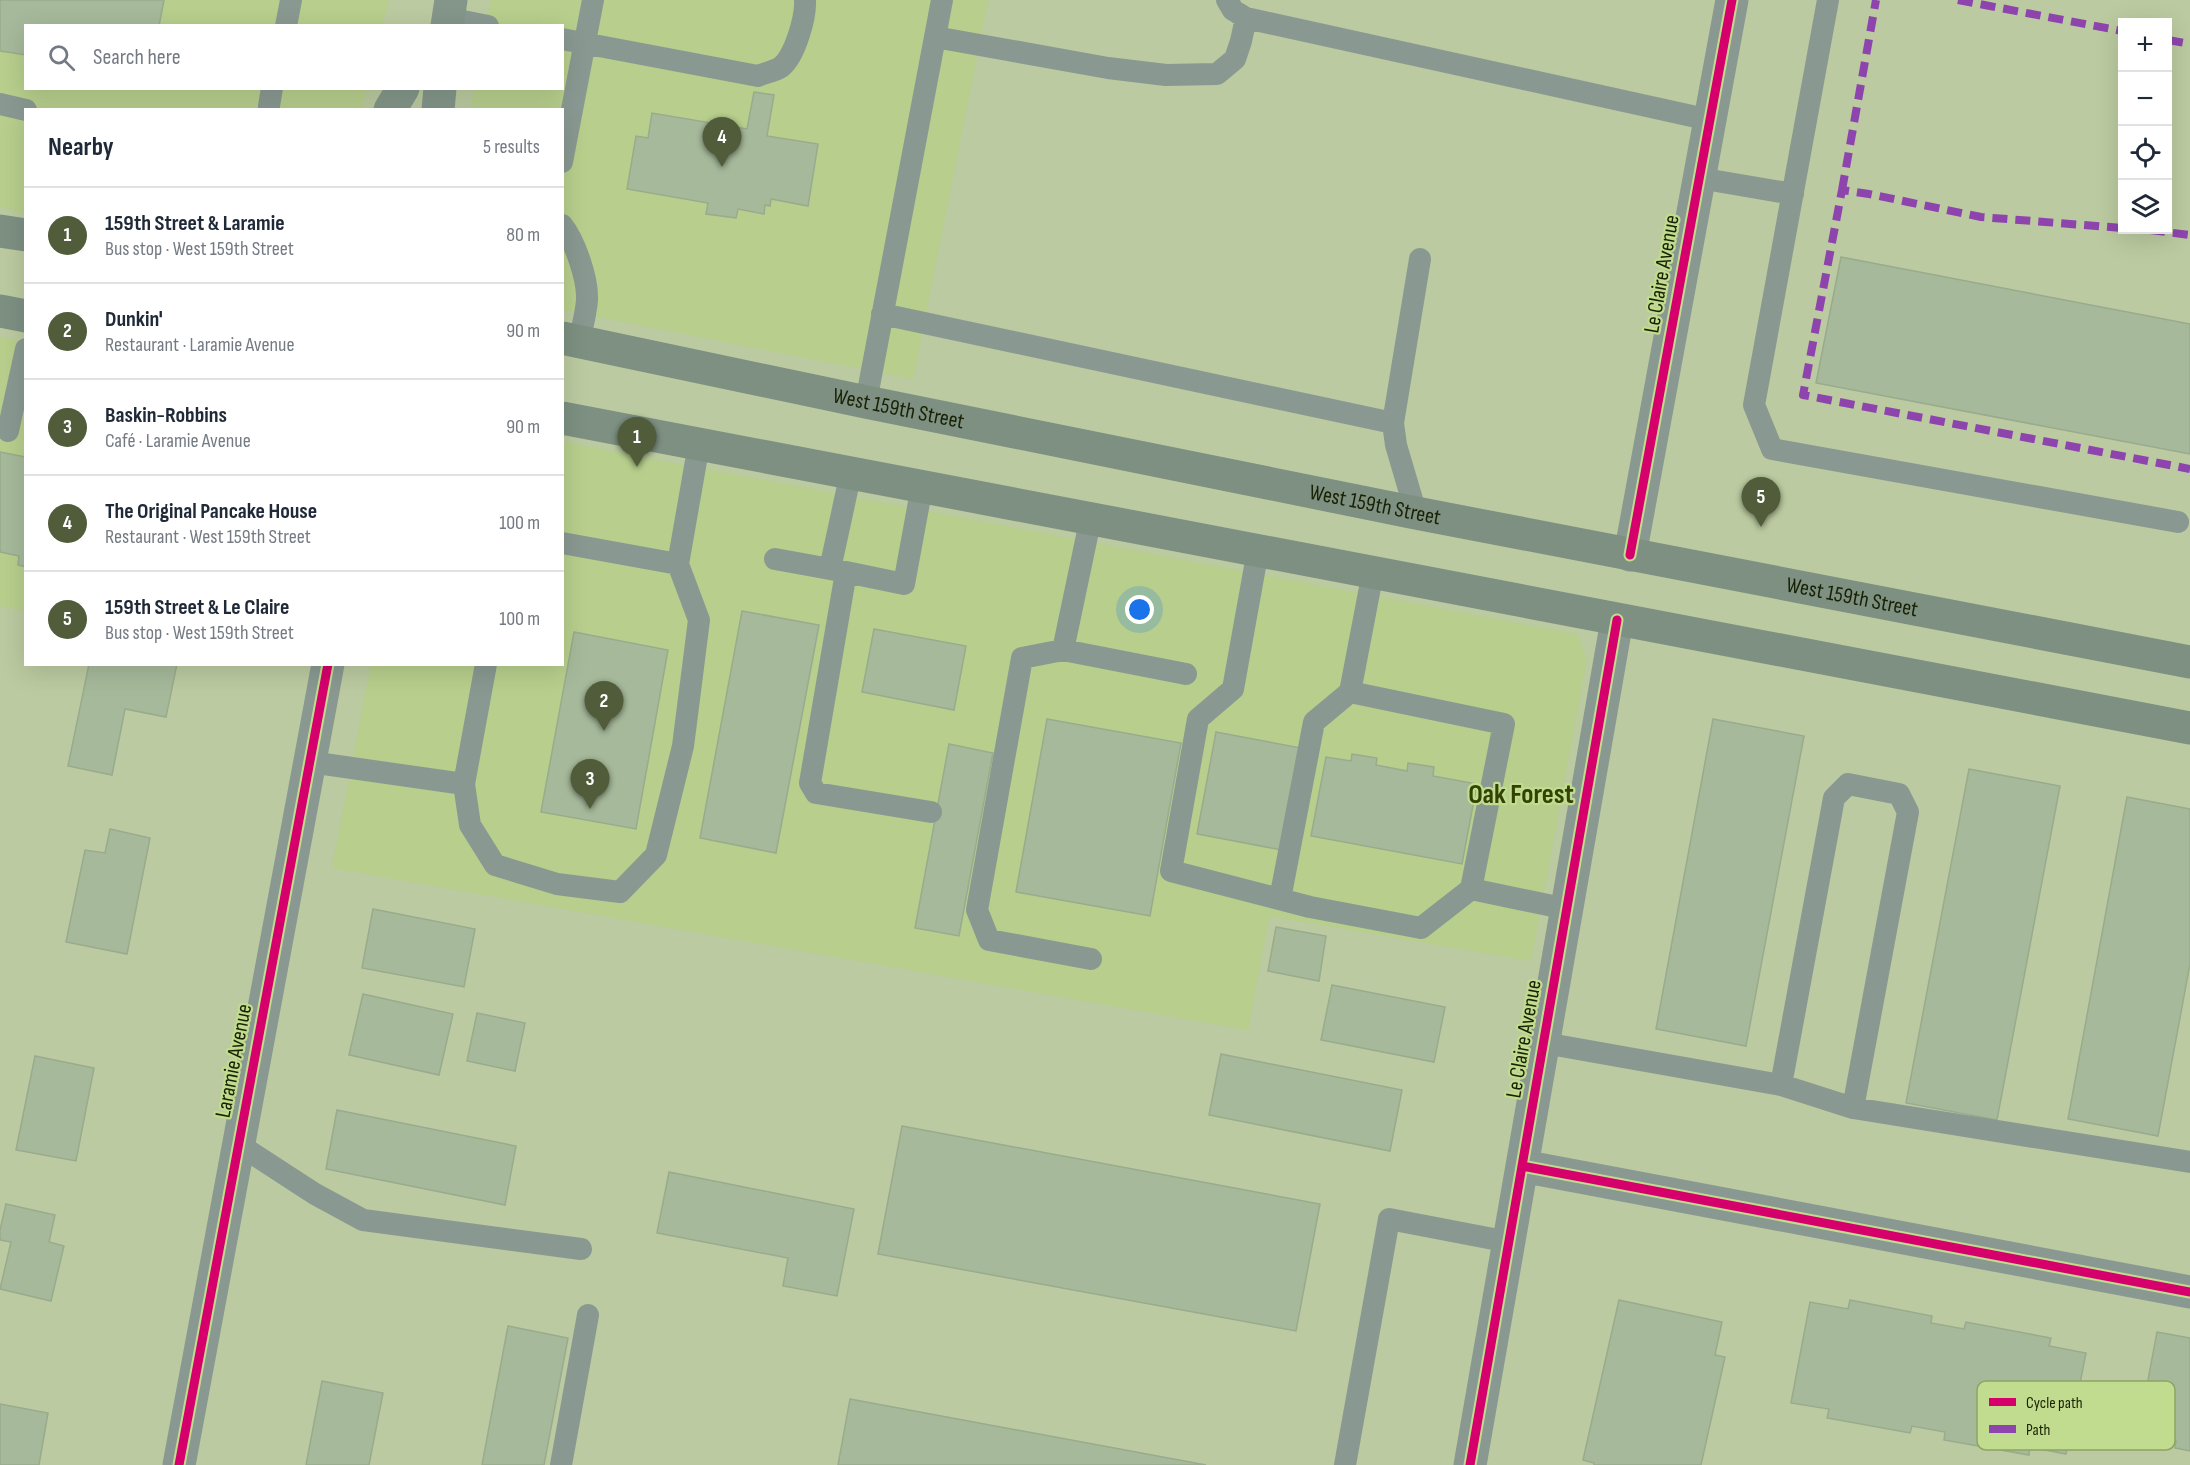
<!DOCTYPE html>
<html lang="en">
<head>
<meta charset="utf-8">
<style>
  body { margin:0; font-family:"Sofia Sans Condensed",sans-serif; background:#f2f2f3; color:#1f2937 }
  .controls { position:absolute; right:18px; top:18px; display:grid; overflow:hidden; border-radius:0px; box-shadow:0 6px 24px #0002 }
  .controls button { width:54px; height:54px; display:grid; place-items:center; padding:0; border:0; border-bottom:2px solid #e0e1e3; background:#fff; color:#1f2937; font:30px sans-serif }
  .you { position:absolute; left:1140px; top:610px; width:21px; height:21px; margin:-15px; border:4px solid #fff; border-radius:50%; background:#1a73e8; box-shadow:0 0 0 9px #1a73e833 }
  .badge { display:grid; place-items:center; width:39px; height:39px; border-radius:50%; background:#515c3a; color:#fff; font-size:20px; font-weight:700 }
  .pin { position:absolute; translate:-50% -50px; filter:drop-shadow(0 2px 3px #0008) }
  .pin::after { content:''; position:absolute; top:32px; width:21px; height:18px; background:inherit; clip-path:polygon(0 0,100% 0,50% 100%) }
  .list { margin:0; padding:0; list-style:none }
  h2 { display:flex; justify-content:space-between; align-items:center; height:78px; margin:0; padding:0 24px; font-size:26px }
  h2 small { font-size:20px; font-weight:400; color:#747a83 }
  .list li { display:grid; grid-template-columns:39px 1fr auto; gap:18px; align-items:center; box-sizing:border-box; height:96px; padding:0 24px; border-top:2px solid #e0e1e3 }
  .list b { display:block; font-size:22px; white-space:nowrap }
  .list p { margin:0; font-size:20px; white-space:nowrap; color:#747a83 }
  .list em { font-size:20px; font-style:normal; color:#747a83 }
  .icon { flex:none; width:33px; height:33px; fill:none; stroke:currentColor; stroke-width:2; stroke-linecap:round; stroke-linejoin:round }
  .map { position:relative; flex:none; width:2190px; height:1465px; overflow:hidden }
  .search { position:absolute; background:#fff; box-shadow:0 6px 24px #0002; left:24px; top:24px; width:540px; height:66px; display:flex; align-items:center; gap:15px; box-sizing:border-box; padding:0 21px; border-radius:0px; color:#747a83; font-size:22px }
  .panel { position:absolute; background:#fff; box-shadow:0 6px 24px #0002; left:24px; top:108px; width:540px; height:558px; border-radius:0px }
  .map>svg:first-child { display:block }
  .built { fill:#b7ce8c }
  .building { fill:#a6b99a; stroke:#99ab8d; stroke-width:1.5 }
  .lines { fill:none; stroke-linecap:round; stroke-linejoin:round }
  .lane { stroke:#899991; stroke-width:22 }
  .street { stroke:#899991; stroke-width:33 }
  .secondary { stroke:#849689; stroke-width:33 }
  .primary { stroke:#7d9082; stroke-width:33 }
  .quiet { stroke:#8e44ad; stroke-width:8; stroke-dasharray:15 8; stroke-linecap:butt }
  .cycleway-casing { stroke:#c1dc8e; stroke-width:13 }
  .cycleway { stroke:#d6006c; stroke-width:9 }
  .labels { text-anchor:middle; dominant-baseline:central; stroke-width:4.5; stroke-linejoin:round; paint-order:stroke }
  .street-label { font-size:22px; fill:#182103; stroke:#c1dc8e }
  .district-label { font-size:28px; font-weight:bold; fill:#324204; stroke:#c1dc8e }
  .key { fill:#c1dc8e; stroke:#8ea464; stroke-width:1.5 }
  .key-label { font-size:16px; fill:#182103 }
</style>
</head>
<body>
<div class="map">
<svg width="2190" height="1465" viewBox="0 0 2190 1465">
  <rect width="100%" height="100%" fill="#bbcaa0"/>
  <!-- built -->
  <path class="built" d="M0 0H389L382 25 26 26V88L367 89 362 109 26 110 25 213 0 207Z
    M491 0H988L913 379 563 310 562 110H470L474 89 562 88V26L486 25Z
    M0 337 25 342V611L0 606Z
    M563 442 1578 635 1587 659 1531 961 1269 916 1248 1030 332 868 371 665 562 664Z"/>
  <!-- building -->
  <path class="building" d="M0 0H164L159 26H26V55L0 51Z
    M754 92 774 95 767 136 818 144 808 206 771 199 770 206 765 205 764 214 738 209 736 218 706 214 708 203 627 189 636 136 648 138 652 113 747 129Z
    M1841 257 2190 324V454L1816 383Z
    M0 452 26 457V567L18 565 19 556 0 552Z
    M742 611 819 625 776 853 700 838Z
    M874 629 966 646 954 710 862 692Z
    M574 632 668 650 636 829 541 812Z
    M89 664H177L166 717 125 709 112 775 68 766Z
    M1047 719 1181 743 1150 916 1016 892Z
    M1713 719 1804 736 1746 1046 1656 1029Z
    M1216 732 1301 748 1282 850 1197 834Z
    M949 744 993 753 959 936 915 928Z
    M1352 754 1377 758 1376 765 1407 771 1408 763 1434 767 1433 776 1477 784 1462 864 1311 836 1326 757 1351 761Z
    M1969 769 2060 786 1997 1120 1906 1103Z
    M2127 797 2190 809V964L2158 1136 2068 1119Z
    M110 829 150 838 127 954 66 942 85 850 105 853Z
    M373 909 475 929 464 987 362 968Z
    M1276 927 1326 936 1319 981 1268 971Z
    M1332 985 1445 1007 1434 1062 1321 1040Z
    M363 994 453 1014 439 1075 349 1055Z
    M477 1013 525 1023 515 1071 467 1061Z
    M1221 1054 1402 1090 1390 1151 1209 1115Z
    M35 1056 94 1068 76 1161 16 1150Z
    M337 1110 516 1146 505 1205 326 1169Z
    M902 1126 1320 1204 1296 1331 878 1254Z
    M669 1172 854 1209 837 1296 783 1286 788 1258 657 1233Z
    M6 1204 55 1215 49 1242 64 1246 51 1301 0 1289 11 1242 0 1240V1230Z
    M1619 1300 1722 1322 1715 1355 1725 1357 1701 1465H1594V1463L1583 1460Z
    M1850 1300 1932 1316 1931 1323 1964 1329 1966 1322 2051 1338 2049 1346 2086 1353 2066 1454 2030 1447 2029 1455 1944 1440 1945 1432 1912 1426 1910 1433 1827 1418 1829 1409 1791 1403 1810 1302 1848 1309Z
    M508 1326 568 1338 544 1465H482Z
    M2157 1332 2190 1338V1451L2175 1448 2176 1440 2138 1433Z
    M322 1381 383 1393 369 1465H306Z
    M850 1399 1206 1465H838Z
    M0 1404 48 1413 39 1465H0Z"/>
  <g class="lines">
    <!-- lane -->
    <path class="lane" d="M1227 0 1233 10 1246 18 1710 120
      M1828 0 1754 405 1772 449 2178 522
      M448 18 488 26
      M286 26 291 0
      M935 37 1108 68 1166 75 1217 74 1235 59 1241 41 1246 18
      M562 39 758 76C765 73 775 71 781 67 795 56 806 17 805 0
      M0 104 26 110
      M269 106 272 88
      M562 162 593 0
      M1699 178 1793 194
      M562 225C575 241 588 279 587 300 586 314 582 328 579 341
      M882 314 1393 423
      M866 402 942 0
      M8 431 26 349
      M922 486 904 584 846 572 810 783 816 793 931 812
      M1416 513 1396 445 1393 423 1420 259
      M1091 517 1063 650 1022 658 977 910 989 940 1091 959
      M562 543 678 564 699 444
      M1258 550 1233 689 1198 719 1171 871 1310 907 1421 928 1471 889 1567 909
      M775 559 830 569
      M846 572 830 569 851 472
      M1373 572 1350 692 1504 724 1471 889
      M1063 650 1186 674
      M310 762 464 784 486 664
      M464 784 470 825 495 865 557 884 620 892 656 855 683 746 699 620 678 564
      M1280 899 1314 722 1350 692
      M1544 1043 1781 1085 1853 1108 2190 1162
      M1781 1085 1834 798 1848 784 1899 794 1908 812 1853 1108
      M238 1144 315 1194 363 1220 581 1249
      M561 1465 588 1315
      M1345 1465 1389 1219 1509 1242"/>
    <!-- street -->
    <path class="street" d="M1630 555 1732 0
      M1522 1166 2190 1292
      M179 1465 328 664
      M1470 1465 1617 620"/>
    <!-- secondary -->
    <path class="secondary" d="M447 26 451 0
      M390 110 403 88
      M438 110 440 88"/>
    <!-- primary -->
    <g class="primary">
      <path d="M0 231 26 235"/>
      <path d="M0 311 26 316"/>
      <path id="s1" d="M562 338 866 402 1416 513 2190 662"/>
      <path d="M562 418 2190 728"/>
    </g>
    <!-- quiet -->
    <path class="quiet" d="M1958 0 2122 31
      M2168 40 2190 44
      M1842 190 1876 0
      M2122 228 1981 217 1869 194 1842 190 1803 395 2190 469
      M2150 230 2190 235"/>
    <defs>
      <path id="cycleway" d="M1630 555 1732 0
        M1522 1166 2190 1292
        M179 1465 328 664
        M1470 1465 1617 620"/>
    </defs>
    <!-- cycleway casing -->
    <use href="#cycleway" class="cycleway-casing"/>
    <!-- cycleway -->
    <use href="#cycleway" class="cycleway"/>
  </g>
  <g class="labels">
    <!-- street labels -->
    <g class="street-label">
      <text transform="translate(1662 274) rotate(-80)">Le Claire Avenue</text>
      <text stroke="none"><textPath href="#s1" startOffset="344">West 159th Street</textPath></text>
      <text stroke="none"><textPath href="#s1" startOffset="830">West 159th Street</textPath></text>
      <text stroke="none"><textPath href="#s1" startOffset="1316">West 159th Street</textPath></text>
      <text transform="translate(1524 1039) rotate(-80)">Le Claire Avenue</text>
      <text transform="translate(234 1061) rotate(-79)">Laramie Avenue</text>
    </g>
    <!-- district labels -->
    <g class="district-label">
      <text x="1521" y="794">Oak Forest</text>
    </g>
  </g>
  <!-- legend -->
  <rect x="1977" y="1381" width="198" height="69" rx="9" class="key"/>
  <rect x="1989" y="1398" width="27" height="8" fill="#d6006c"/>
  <rect x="1989" y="1425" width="27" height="8" fill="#8e44ad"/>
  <g class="key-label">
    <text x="2026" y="1408">Cycle path</text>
    <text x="2026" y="1435">Path</text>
  </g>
</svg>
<div class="controls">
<button>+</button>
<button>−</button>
<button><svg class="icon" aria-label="locate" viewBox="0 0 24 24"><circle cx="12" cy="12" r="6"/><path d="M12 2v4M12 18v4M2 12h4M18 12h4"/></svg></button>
<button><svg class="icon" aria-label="layers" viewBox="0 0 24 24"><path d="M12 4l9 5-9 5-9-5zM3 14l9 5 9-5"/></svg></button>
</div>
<div class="you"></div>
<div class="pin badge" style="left:637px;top:467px">1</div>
<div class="pin badge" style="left:604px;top:731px">2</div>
<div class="pin badge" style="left:590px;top:809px">3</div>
<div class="pin badge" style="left:722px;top:167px">4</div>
<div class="pin badge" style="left:1761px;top:527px">5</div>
<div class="search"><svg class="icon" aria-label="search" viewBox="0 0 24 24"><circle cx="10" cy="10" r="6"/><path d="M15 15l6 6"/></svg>Search here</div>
<section class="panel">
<h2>Nearby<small>5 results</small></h2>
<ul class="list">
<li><span class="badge">1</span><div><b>159th Street &amp; Laramie</b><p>Bus stop · West 159th Street</p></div><em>80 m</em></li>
<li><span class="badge">2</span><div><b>Dunkin'</b><p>Restaurant · Laramie Avenue</p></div><em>90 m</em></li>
<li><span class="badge">3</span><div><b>Baskin-Robbins</b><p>Café · Laramie Avenue</p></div><em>90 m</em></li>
<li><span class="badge">4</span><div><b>The Original Pancake House</b><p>Restaurant · West 159th Street</p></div><em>100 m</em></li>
<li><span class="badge">5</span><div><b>159th Street &amp; Le Claire</b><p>Bus stop · West 159th Street</p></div><em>100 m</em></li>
</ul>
</section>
</div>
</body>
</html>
